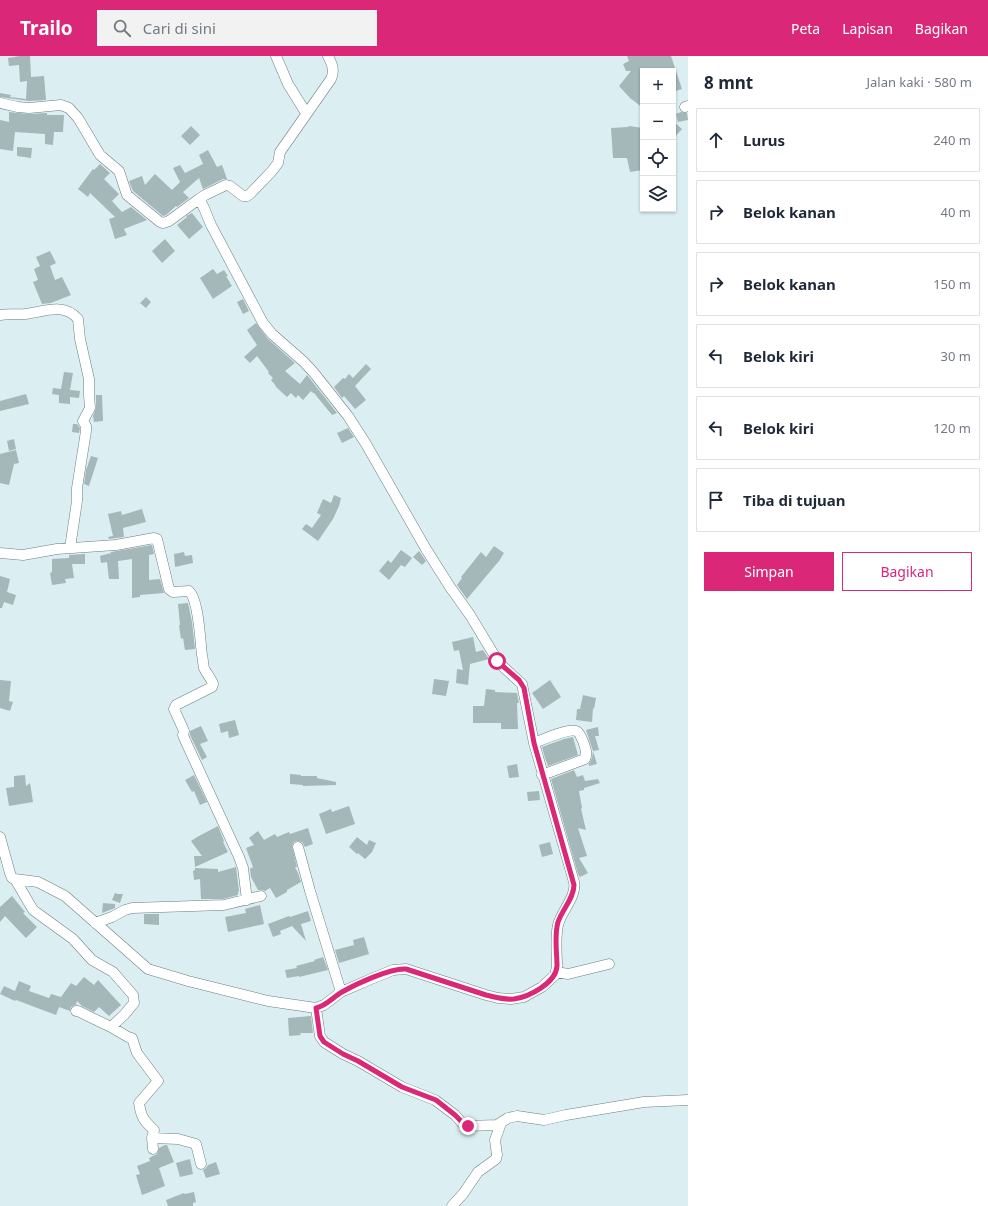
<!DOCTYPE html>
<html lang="id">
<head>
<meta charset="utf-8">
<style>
  body { margin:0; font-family:"Noto Sans",sans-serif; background:#f2f2f3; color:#1f2937 }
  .controls { position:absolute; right:12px; top:12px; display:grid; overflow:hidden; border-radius:0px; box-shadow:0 1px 3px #0004 }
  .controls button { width:36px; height:36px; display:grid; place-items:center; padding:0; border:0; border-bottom:1px solid #e0e1e3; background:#fff; color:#1f2937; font:20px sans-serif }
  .stop { position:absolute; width:12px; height:12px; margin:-9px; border:3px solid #db2777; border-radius:50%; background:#fff }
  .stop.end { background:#db2777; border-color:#fff; box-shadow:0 1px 4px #0008 }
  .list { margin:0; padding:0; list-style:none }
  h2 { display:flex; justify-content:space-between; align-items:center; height:52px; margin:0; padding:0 16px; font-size:17px }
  h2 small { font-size:13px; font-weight:400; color:#747a83 }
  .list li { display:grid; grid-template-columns:26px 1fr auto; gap:12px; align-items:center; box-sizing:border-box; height:64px; margin:0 8px 8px; padding:0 8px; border:1px solid #e0e1e3; border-radius:0px }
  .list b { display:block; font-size:15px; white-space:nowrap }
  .list em { font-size:13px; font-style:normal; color:#747a83 }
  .actions { display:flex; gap:8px; padding:12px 16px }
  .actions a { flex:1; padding:9px 0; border:1px solid #db2777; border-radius:0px; text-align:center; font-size:14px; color:#db2777 }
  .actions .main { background:#db2777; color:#fff }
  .icon { flex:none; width:22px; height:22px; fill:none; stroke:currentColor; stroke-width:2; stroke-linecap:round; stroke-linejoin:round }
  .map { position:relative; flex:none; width:688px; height:1150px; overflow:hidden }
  header { display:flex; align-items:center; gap:24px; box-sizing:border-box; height:56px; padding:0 20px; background:#db2777; color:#fff }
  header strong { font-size:19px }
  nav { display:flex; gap:22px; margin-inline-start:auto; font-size:14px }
  .search { width:280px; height:36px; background:#f2f2f3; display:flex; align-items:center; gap:10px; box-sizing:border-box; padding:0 14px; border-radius:0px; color:#747a83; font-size:15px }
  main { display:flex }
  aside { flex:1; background:#fff }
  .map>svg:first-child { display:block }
  .building { fill:#a4b7b9 }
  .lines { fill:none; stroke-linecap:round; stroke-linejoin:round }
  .street-casing { stroke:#6c7e81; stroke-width:11 }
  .street { stroke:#fff; stroke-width:10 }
  .route { stroke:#db2777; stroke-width:5 }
</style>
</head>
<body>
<header>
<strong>Trailo</strong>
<div class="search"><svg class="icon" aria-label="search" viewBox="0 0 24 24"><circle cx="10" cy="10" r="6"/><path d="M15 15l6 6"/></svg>Cari di sini</div>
<nav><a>Peta</a><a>Lapisan</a><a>Bagikan</a></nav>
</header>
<main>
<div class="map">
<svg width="688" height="1150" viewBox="0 0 688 1150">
  <rect width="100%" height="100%" fill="#dbeff2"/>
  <!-- building -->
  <path class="building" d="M20 0H30L31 21 44 20 46 44 29 45 0 41V37L11 39 10 41 26 43 27 25 20 26 19 9 9 10 8 2Z
    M627 0H671L682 33 673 36V15H643V52L630 42 619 30 631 15H626L623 8 629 5Z
    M9 56 29 58 47 57V59H64L63 76H54L53 89 45 88V78L15 76 13 95 0 93V64L9 66Z
    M681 56 687 57 688 64 678 66 676 58Z
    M673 65 682 73 673 83Z
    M191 70 200 79 190 89 181 80Z
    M629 70 643 72V114L630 116 627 102H613L611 72 628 71Z
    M17 91 32 92 31 102 17 100Z
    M208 94 217 111 222 109 227 123H223L203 133 199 122 183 136 189 142 177 151 176 150 166 159 163 160 133 135 129 125 142 120 145 129 155 118 172 134 180 126 173 112 180 109 185 117 203 108 199 99Z
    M100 108 110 117 104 123 119 138 112 145 122 156 131 151 147 164 124 173 127 179 115 183 109 163 115 161 90 137 88 141 78 133 93 113 94 114Z
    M192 157 203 171 189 183 177 169 187 161 186 160Z
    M165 183 175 195 162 207 152 195Z
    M50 195 56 207 50 210 55 224 62 221 71 239 51 247 42 248 33 226 38 224 34 213 40 210 36 201Z
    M213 213 217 218 224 214 228 220H226L232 230 213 243 200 222Z
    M146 241 151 246 146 252 140 247Z
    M243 243 249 255 243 258 237 246Z
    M256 267 268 283 295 307 285 315 300 328 307 319 337 357 332 359 314 337H313L311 335 303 344 298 339 296 342 291 337 287 341 275 330H276L271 324 273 322 268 317 269 316 257 300 250 307 244 301 257 289 247 274Z
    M366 308 371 313 355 330 366 344 355 353 344 340 342 342 334 331 343 322 345 323 349 318 353 322Z
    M64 316 73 317 70 334 80 335 79 342 70 341V348L59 347V339L52 338 53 332 61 333Z
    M26 338 29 348 0 355V345Z
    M96 339H102L103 365 94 366 93 360 96 352Z
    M73 368H77L80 372 79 377 72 376Z
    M348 372 354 381 342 387 337 377Z
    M14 383 16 393 9 395 7 385Z
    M16 394 19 407 14 408 9 429 0 427V398Z
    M91 400 98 402 89 430 84 428 86 414Z
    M334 439 341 442 339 450 333 463 318 485 302 473 306 468 312 472 321 459 317 457 323 443 331 447Z
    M142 453 146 466 123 472 124 481 109 483 108 481 113 480 108 458 121 455 122 459Z
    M152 489 154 498 149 499V524L160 523 164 537 140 539V541L132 542V503L118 505 119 523H109L107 506 101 507 100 500 111 497V496Z
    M494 490 504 497 499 505 467 543 457 529 462 522 461 521 481 496 486 501Z
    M401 494 412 502 405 511 401 509 389 524 379 515 388 504 391 507Z
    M419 495 426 505 422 509 413 501Z
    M184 496 185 500 192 499 193 507 175 511 174 498Z
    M85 498V508H72L74 522 65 523 66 527 52 529 50 517 52 516V503L69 502V499Z
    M0 520 10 523 7 536 16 539 13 549 4 546 2 552H0Z
    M188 547 192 566 195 593 185 594 183 582 181 583 179 569H180L178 548Z
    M473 581 476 596 483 594 489 603 470 608 468 629 456 627 457 613 463 614 459 594 454 595 452 586Z
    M434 623 449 625 446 640 432 638Z
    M0 624 11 625 9 645 13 646 10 655 0 652Z
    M550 624 561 641 543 653 532 637Z
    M486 633 495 634V636L517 637 519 647H517L518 673H501V667H473V650H484Z
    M583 639 596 642 594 653 593 652 592 666 576 664 577 653H580Z
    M235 664 239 679 229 682 228 675 221 677 219 668Z
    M201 670 208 685 200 688 207 701 202 704 190 679V675Z
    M598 671 599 680H595L599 694 593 695 597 708 589 710V708L592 702 593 695 586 674Z
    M573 681 578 699 548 710 545 702 542 691 564 683Z
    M517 708 519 721 509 722 507 710Z
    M574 714 577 721 583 719 585 725 598 723 600 727 584 732V734L579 735 582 752 581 753 586 774 578 772 587 800 579 802 588 817 580 821 578 818 551 723Z
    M290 718 301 719V720H317V722L336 726V729L303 730V729L290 728Z
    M25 719 26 730 30 727 33 746 9 750 6 732 14 731V720Z
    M194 719 207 746 200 749 194 735 192 736 185 724Z
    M539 735 540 744 528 745 527 736Z
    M349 750 355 768 326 778 319 758 331 753 332 756Z
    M218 770 224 785 223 786 228 796 195 811 194 800H202L191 785 197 781Z
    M308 772 313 788 305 791 302 786 297 785 294 786 292 790 297 811H295L298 817 301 826 287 834V836L276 842 270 832 265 835 262 834H258L251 821 250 813 253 811 246 792 254 789 249 782 258 775 264 784 275 778 277 781 289 776 290 778Z
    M357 781 367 789 369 784 376 787 372 796 365 803 358 797 357 798 349 791Z
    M550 786 553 798 542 801 539 789Z
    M236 811 239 835 238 836V839L223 843H201L200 823 194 824 193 815 195 814V812L218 813V816Z
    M115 837 118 838H123L120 847 112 844Z
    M12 840 25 856 23 857 37 871 26 882 5 860 0 866V851Z
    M103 847 115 848V852L102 857Z
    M260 849 264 868 228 876 225 861 246 857 245 853Z
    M308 855 311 865 301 868 306 885 292 870 280 875 281 878 273 881 268 868 289 860 290 861Z
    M144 858H159V869L144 868Z
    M364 881 369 898 339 907 335 894 354 889 353 884Z
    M323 901 328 914 299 921V920L287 922 285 914 297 912 296 910 315 905 314 904Z
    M84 921 94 929 98 924 121 949 109 960 99 951 94 956 82 950 77 945 76 949 71 951 70 955 59 951 56 959 16 944 15 945 0 938 4 930 15 935 19 925 31 930 29 935 49 942 51 938 61 941 71 927 76 930Z
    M311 960 313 977H300L301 979 289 980 288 962Z
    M165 1089H167L174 1106 159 1112 165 1130 142 1139 136 1119 140 1118 137 1110 150 1105 149 1102 157 1098 159 1092Z
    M190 1103 193 1118 180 1121 176 1107Z
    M216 1106 220 1118 206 1122 203 1114 206 1112 208 1109Z
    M194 1136 196 1146 193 1147V1150H168L166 1144 184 1137 185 1138Z"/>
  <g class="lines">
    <defs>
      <path id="street" d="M276 0 288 28 306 57
        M0 47 18 51 29 52 61 49 69 52 78 62 100 99 119 115 127 139 160 166 163 167 169 165 199 143 204 152 211 169 263 267 272 278 304 306 314 317 348 360 366 388 426 493 450 531 470 559 499 607 522 628 534 687 574 826C577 841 561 855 558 869 555 882 557 897 557 911L555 919 542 931 524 941 511 943 498 942 486 939 406 913 393 914 371 923 341 936 324 949 316 952 268 945 188 925 148 913 65 840 38 826 15 823 12 822 10 817 0 781
        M685 51 688 50
        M199 143 205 139 226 129 230 130 243 140H247L250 138 272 115 278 107 280 96 331 23C335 14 332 8 328 0
        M0 259C8 258 17 258 25 258 43 256 64 246 78 263L80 283 89 323V339L90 352 83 365 86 370V375L77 432V445L70 492
        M0 497 23 499 57 493 116 489 154 482 157 483 169 533 173 536 189 535C199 544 200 585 202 599 203 603 203 608 204 612 206 617 211 622 213 628L212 631 176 649 174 653 184 675 183 679 185 684 239 801 243 812 247 844
        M534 687C542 684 569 672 576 675 580 676 581 682 583 685 585 691 588 697 585 703L542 719
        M298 791 310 835 341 936
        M15 823 33 854 73 883 92 904 113 916 133 939 134 947 124 959 111 971 90 961 78 955H76
        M95 867 112 861 125 854 132 852 224 849 261 840
        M556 916 568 918 609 908
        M316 952 320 980 324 986 343 998 358 1005 402 1031 435 1044 455 1059 462 1067 467 1070 497 1069 508 1062 517 1060 544 1064 566 1059 644 1046 688 1044
        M111 971 128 981 132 982 137 997 158 1025 139 1047C141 1061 144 1065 154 1074L152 1082 153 1093
        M152 1082 178 1083 196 1088 201 1108
        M452 1150 463 1138 478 1116 496 1103 497 1099 495 1084 501 1067"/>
    </defs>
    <!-- street casing -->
    <use href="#street" class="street-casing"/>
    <!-- street -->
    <use href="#street" class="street"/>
  </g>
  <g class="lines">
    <!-- route -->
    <path class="route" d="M468 1070 464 1068 455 1059 436 1044 402 1031 358 1005 343 998 324 986 320 980 316 952C326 950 333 941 342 936 356 928 390 912 406 913L486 939C495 941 504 944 514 943 529 941 556 927 557 910 557 897 554 880 558 866 562 854 574 842 574 829L534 687 524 632 519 624 497 605"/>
  </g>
</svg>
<div class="controls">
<button>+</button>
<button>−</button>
<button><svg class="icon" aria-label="locate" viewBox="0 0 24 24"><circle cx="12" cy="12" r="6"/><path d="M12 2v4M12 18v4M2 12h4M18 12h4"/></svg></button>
<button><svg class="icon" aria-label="layers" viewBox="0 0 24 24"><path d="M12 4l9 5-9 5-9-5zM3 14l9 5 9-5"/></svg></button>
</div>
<div class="stop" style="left:497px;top:605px"></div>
<div class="stop end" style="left:468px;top:1070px"></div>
</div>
<aside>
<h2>8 mnt<small>Jalan kaki · 580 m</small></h2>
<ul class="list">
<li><svg class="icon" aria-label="ahead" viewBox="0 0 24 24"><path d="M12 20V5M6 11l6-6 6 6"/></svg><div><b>Lurus</b></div><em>240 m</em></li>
<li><svg class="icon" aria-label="right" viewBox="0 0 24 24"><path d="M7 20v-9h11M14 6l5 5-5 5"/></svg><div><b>Belok kanan</b></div><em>40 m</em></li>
<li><svg class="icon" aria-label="right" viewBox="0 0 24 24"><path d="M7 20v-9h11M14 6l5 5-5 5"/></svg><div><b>Belok kanan</b></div><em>150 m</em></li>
<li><svg class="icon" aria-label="left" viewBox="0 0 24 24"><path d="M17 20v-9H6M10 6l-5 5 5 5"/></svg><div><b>Belok kiri</b></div><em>30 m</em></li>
<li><svg class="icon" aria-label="left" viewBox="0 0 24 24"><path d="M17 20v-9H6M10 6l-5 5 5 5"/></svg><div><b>Belok kiri</b></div><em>120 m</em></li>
<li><svg class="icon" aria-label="arrive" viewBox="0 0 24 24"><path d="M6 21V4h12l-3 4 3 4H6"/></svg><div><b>Tiba di tujuan</b></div></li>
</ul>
<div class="actions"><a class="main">Simpan</a><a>Bagikan</a></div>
</aside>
</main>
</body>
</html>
